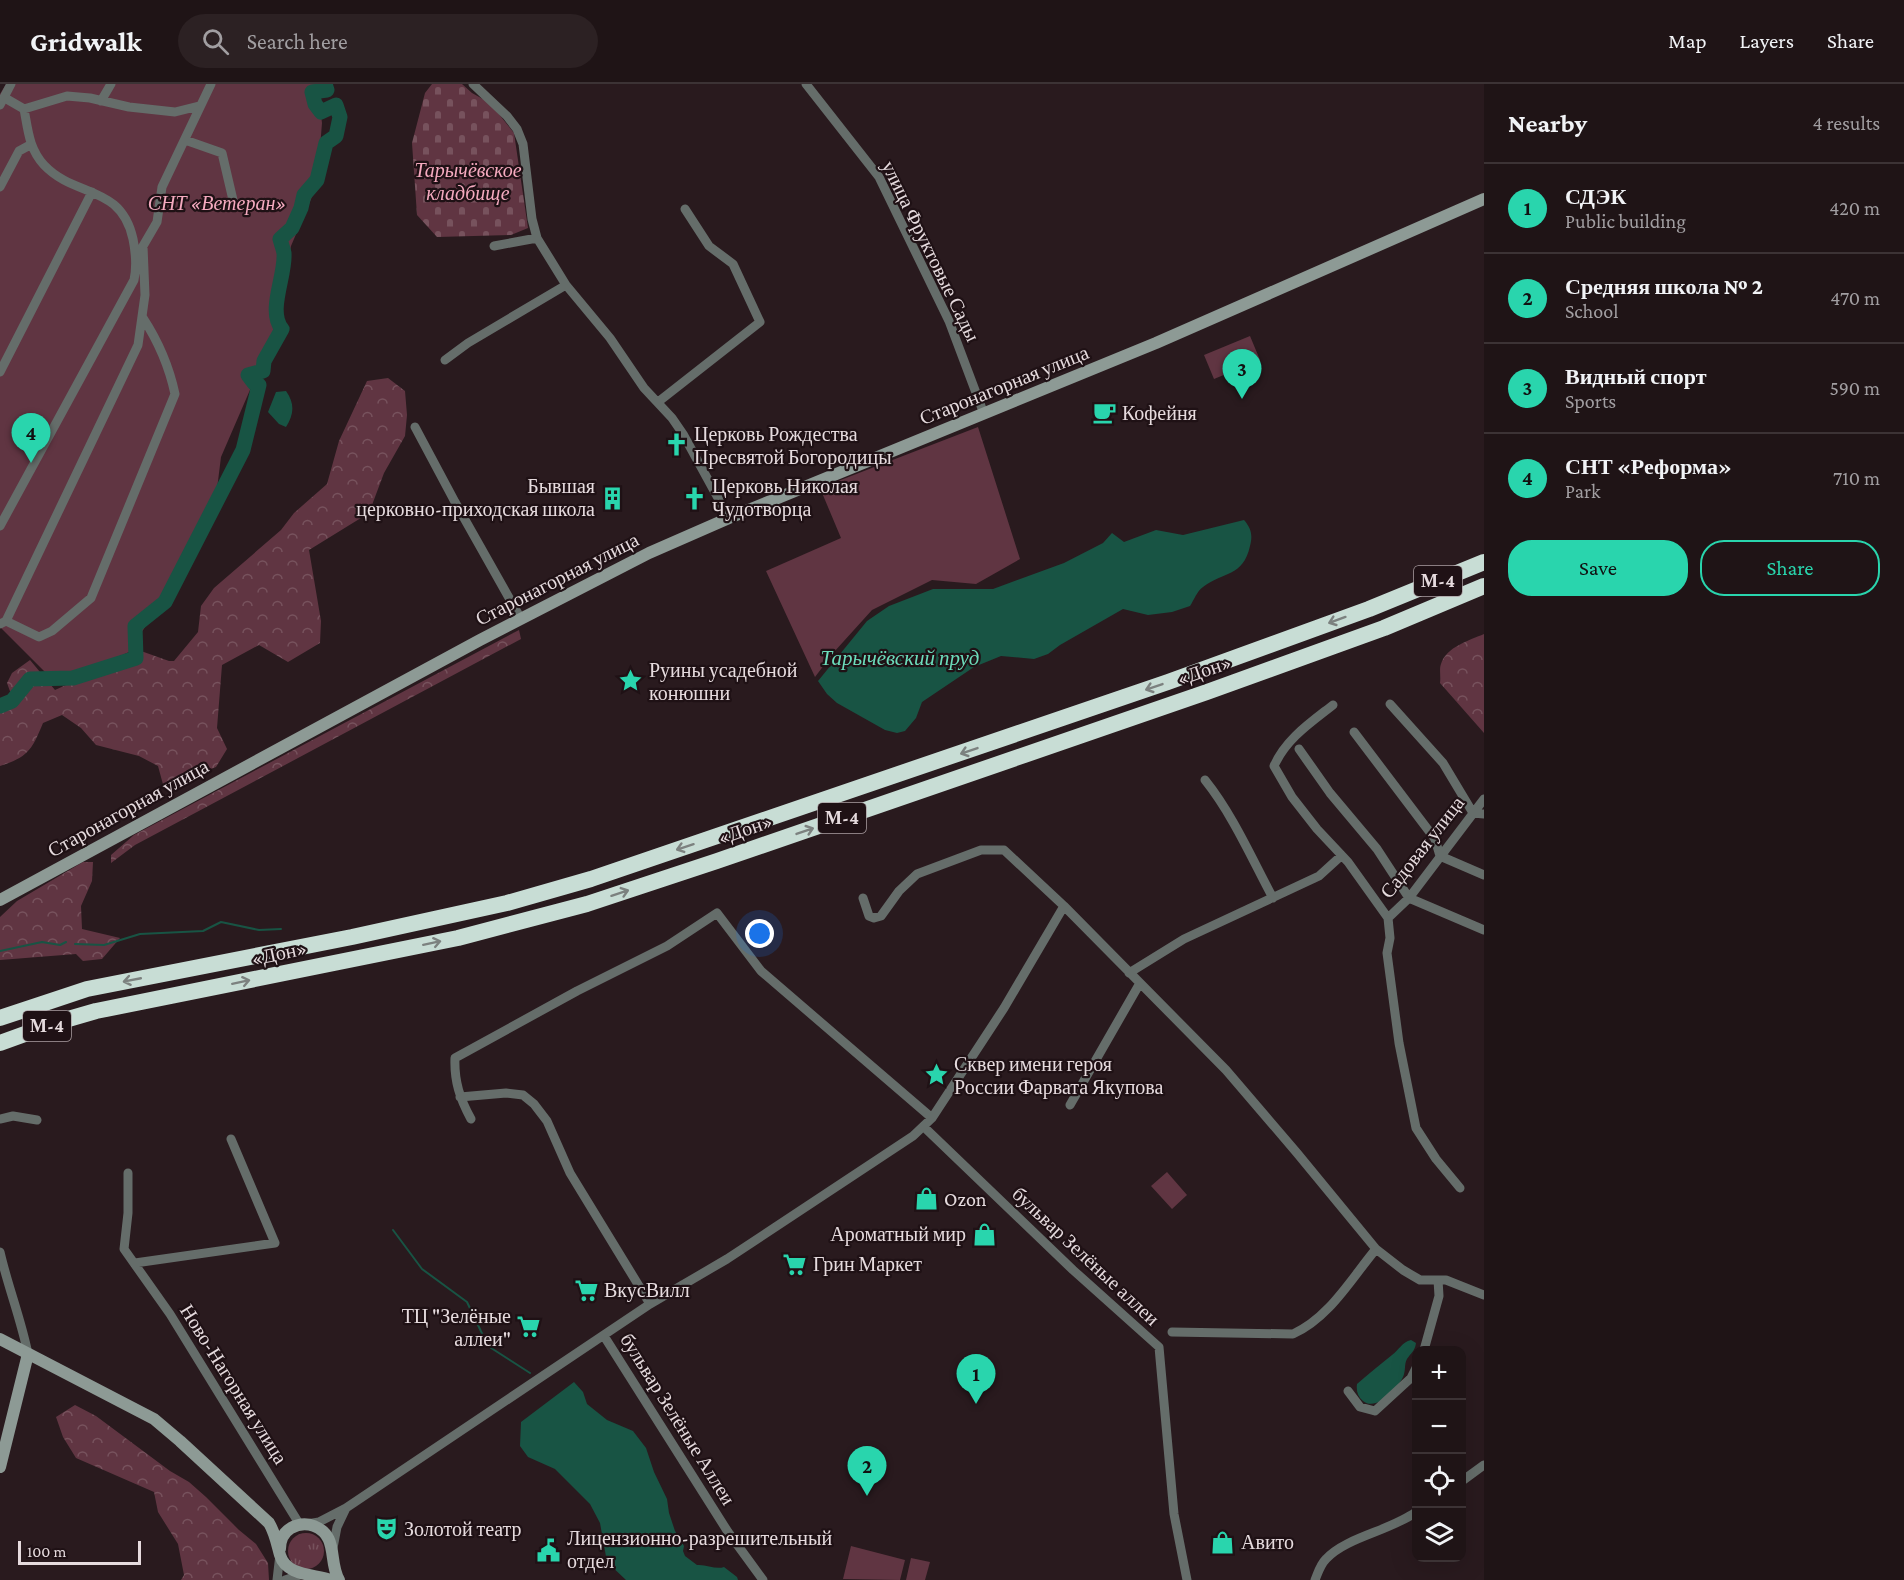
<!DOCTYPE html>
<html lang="en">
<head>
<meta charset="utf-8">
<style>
  body { margin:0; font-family:"Crimson Pro",serif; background:#2c2123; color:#f1f3f6 }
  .controls { position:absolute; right:18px; bottom:18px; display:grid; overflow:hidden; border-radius:12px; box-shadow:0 6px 24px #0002 }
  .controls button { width:54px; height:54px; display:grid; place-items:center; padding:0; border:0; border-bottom:2px solid #3c3335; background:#1f1416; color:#f1f3f6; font:30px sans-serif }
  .scale { position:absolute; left:18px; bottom:15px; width:123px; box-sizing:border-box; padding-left:6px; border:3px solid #e6dbde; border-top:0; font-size:16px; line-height:21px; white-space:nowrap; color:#e6dbde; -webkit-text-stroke:4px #1f1115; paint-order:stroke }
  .you { position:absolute; left:760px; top:850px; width:21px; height:21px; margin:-15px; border:4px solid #fff; border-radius:50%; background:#1a73e8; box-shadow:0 0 0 9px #1a73e833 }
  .badge { display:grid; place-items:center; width:39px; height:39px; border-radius:50%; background:#29d5ad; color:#111; font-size:20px; font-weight:700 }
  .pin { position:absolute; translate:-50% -50px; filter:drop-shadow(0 2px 3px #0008) }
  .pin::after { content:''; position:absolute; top:32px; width:21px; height:18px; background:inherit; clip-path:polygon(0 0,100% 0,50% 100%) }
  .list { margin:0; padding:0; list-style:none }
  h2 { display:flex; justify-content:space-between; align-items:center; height:78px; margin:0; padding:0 24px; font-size:26px }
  h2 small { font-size:20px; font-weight:400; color:#a19ea1 }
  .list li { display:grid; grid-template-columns:39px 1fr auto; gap:18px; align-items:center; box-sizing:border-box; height:90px; padding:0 24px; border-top:2px solid #3c3335 }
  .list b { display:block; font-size:22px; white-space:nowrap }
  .list p { margin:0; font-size:20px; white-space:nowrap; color:#a19ea1 }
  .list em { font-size:20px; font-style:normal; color:#a19ea1 }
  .actions { display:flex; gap:12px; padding:18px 24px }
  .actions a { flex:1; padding:14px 0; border:2px solid #29d5ad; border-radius:24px; text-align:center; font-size:21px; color:#29d5ad }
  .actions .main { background:#29d5ad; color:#111 }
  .icon { flex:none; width:33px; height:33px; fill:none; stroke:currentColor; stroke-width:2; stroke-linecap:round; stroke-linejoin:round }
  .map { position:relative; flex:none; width:1484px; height:1496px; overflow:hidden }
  header { display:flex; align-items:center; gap:36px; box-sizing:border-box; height:84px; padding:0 30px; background:#1f1416; border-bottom:2px solid #3c3335 }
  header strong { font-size:28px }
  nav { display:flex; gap:33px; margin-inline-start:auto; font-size:21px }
  .search { width:420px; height:54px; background:#2c2123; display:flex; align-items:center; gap:15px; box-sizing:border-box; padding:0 21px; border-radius:33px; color:#a19ea1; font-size:22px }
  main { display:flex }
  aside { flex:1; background:#1f1416 }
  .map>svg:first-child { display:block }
  .grass { fill:url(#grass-tufts) }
  .forest { fill:url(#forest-crowns) }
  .cemetery { fill:url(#cemetery-stones) }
  .green { fill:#603542 }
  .water { fill:#185444 }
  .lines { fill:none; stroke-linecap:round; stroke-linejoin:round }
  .stream { stroke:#185444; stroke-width:2 }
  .river { stroke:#185444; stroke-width:15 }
  .street { stroke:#656d6a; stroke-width:9 }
  .secondary { stroke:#8d9a95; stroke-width:12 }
  .highway { stroke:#c8ddd5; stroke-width:16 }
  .oneway { stroke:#7c817f }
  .labels { text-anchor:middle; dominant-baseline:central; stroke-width:4.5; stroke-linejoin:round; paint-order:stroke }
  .shield { fill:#1f1115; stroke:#aa9ea2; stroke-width:1.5 }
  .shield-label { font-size:18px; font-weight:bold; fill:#e6dbde }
  .park-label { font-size:20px; font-style:italic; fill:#f5aabf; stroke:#1f1115 }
  .street-label { font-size:20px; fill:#e6dbde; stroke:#1f1115 }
  .poi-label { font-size:20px; fill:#e6dbde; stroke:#1f1115; text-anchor:start }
  .water-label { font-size:21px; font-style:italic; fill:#6cdcbb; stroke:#1f1115 }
</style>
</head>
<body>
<header>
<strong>Gridwalk</strong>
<div class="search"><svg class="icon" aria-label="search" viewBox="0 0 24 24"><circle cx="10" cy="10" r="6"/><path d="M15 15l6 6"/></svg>Search here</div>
<nav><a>Map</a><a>Layers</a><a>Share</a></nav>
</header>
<main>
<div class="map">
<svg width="1484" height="1496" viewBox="0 0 1484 1496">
  <defs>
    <pattern id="grass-tufts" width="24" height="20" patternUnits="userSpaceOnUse" patternTransform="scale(1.5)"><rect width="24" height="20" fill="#603542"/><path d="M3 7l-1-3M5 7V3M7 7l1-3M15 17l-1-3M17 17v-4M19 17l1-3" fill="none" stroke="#77525d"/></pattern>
    <pattern id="forest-crowns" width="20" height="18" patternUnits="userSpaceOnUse" patternTransform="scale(1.5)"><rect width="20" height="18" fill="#603542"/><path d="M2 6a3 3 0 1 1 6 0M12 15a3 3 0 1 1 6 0" fill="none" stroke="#77525d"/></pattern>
    <pattern id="cemetery-stones" width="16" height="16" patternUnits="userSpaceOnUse" patternTransform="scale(1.5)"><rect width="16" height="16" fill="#603542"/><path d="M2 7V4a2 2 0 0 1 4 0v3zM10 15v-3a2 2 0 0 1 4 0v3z" fill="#77525d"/></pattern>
  </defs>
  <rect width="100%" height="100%" fill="#291a1e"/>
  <!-- grass -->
  <path class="grass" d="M288 1467a18 18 0 1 1 36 0a18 18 0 1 1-36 0Z"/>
  <!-- forest -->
  <path class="forest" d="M388 294 405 307 407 331 405 352 384 389 369 429 309 466 321 537 320 559 288 578 259 561 222 581 217 644 227 665 216 683 164 704 158 682 139 672 96 661 81 644 62 631 43 639C32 666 28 673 0 682V624L7 621 11 610 7 599 12 589 30 576 55 606 141 567 169 577H174L198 548 201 522 214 504 281 446 294 429 327 400 339 357 367 297Z
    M519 546 521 555 135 761 111 779V771L134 751Z
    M1484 550V649L1440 599C1441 593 1439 585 1441 580 1446 563 1470 556 1484 550Z
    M83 778H93L92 797 81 822 82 845 120 854 102 875 83 877 76 870 0 876V833L17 817Z
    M75 1321 96 1332 170 1387 189 1398 206 1413 239 1446 256 1460 268 1479 269 1496H181L184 1491 178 1460 158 1428 154 1408 76 1374 63 1353 56 1333Z"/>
  <!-- cemetery -->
  <path class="cemetery" d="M432 0H462L472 9 490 19 514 49 528 144 511 151 437 153 417 131 412 59 425 9Z"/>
  <!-- green -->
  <path class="green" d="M6 0H317L322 39 317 101 291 162 278 241 221 373 213 437 129 568 58 601 0 543V10Z
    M1250 252 1260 276 1214 295 1204 271Z
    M978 343 1020 475 976 500 932 496 872 526 834 568 815 593 766 487 841 454 820 404Z
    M1167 1088 1187 1111 1172 1125 1151 1102Z
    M851 1462 905 1476 900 1496 843 1495Z
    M911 1474 930 1478 925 1496H906Z"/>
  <!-- water -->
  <path class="water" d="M286 307C295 320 294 330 286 343L279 340 268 328 276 308Z
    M1244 436C1251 444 1253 451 1250 462 1243 493 1224 487 1203 503 1197 507 1194 516 1190 522L1172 528 1148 531 1123 525 1060 561 1048 570 1034 575 1001 572 974 583 922 618 916 634 905 647 897 649 885 646 837 619 827 610 818 597 867 537 889 522 933 505H993L1064 479 1103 459 1112 449 1124 458 1156 446 1183 451Z
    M1411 1256 1416 1259C1415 1267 1411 1269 1407 1275 1404 1280 1406 1287 1403 1293 1398 1304 1377 1328 1363 1317 1358 1313 1356 1307 1357 1300 1368 1290 1380 1281 1392 1271 1399 1266 1402 1258 1411 1256Z
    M574 1298 583 1308 587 1320 607 1336 633 1347 646 1364 654 1388 667 1415 669 1429 675 1447 684 1462 683 1467 685 1472 697 1481C706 1480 716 1486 724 1483L737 1493 738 1496H626L607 1478 600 1439 590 1420 555 1385 528 1373 520 1362 521 1338Z"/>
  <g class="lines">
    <!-- stream -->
    <path class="stream" d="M75 860 104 861 140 850 203 847 221 838 259 846 281 845
      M0 867 42 858 60 861 66 858
      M393 1146 422 1185 467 1218 488 1262 530 1289"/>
    <!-- river -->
    <path class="river" d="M0 622 12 617 30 595 73 594 136 574 135 542 165 518 243 366 259 301 254 299 248 291 263 287 264 277 282 245C267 227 286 191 284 169 283 164 281 159 280 155L292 144 301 124 304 111 317 96 326 59 336 52 340 33 336 21 321 28 315 20 312 8 327 6 325 0"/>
    <!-- street -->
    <path class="street" d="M473 0 507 32 517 45 523 60 532 135 537 154
      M806 0 879 93 949 237 984 330
      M5 14 24 25 67 12 90 14 129 23 175 28 199 22
      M101 17 111 0
      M0 21 11 0
      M185 56 222 69 233 116
      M0 103 19 67 30 61
      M494 162 537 154 566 201 610 254 644 304 672 334 683 350 729 434
      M445 276 468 259 566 201
      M0 288 92 108
      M658 318 760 238 733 180 709 162 685 125
      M415 343 455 418 521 535
      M0 442 134 196C137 182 136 170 133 155 121 100 75 114 44 81 29 65 28 46 24 25
      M6 537 39 553 52 547 91 514 175 310C169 282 158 257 143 234
      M0 540 6 537 138 261 145 211 143 162 157 138 162 103 211 0
      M1390 620 1443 679 1473 729 1484 730
      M1333 621C1310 639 1286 655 1274 682L1292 713 1317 745 1348 778 1388 834 1390 854 1387 869 1399 959 1416 1044 1436 1075 1460 1104
      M1354 648 1435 755 1440 772 1484 791
      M1299 665 1330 709 1377 765 1409 814 1484 846
      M1205 696C1233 731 1252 775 1273 814
      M863 814 869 832 874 834 881 832 899 807 917 790 981 766H1004L1064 822 1226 986 1297 1069 1376 1165 1403 1186 1420 1196H1446L1484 1211
      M1388 834 1409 814 1484 715
      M1129 889 1184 855 1319 792 1341 772
      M460 1013 506 1009 523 1011 534 1020 547 1037 570 1089 650 1220
      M1070 1021 1140 899
      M0 1035 13 1032 37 1036
      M471 1035C460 1015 454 997 455 974L577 907 667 862 717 829 761 887 932 1034
      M924 1043 1073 1186 1159 1263 1174 1430 1187 1496
      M128 1089V1129L124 1165 170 1230 300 1441
      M0 1168C8 1203 21 1235 28 1270
      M135 1179 275 1159 231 1055
      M1172 1248 1293 1250C1329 1234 1351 1195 1376 1165
      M604 1252 728 1448 763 1496
      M1424 1266 1439 1212 1438 1196
      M1348 1307 1360 1323 1375 1327 1411 1294 1416 1284
      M1462 1397 1484 1381
      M307 1440 319 1438 346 1424 650 1220 727 1175 913 1052 932 1034 1004 924 1064 822
      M333 1464 337 1443 346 1424
      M277 1496 280 1470
      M285 1496 303 1490
      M1315 1496C1318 1489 1320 1481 1326 1475 1346 1453 1390 1447 1416 1428"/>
    <!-- secondary -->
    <path class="secondary" d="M0 816 480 556 649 469 729 434 1156 259 1484 115
      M0 1255 154 1335 180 1357 269 1439C275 1449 277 1460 280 1471 286 1492 314 1490 331 1496
      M0 1383 28 1270
      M280 1465C280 1456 283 1449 291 1444 298 1440 306 1439 314 1442 339 1452 328 1477 339 1496"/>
    <!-- highway -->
    <path class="highway" d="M0 934 87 905 352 853 507 819 591 795 1168 598 1369 525 1484 478
      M0 959 58 938 96 927 458 854 587 820 717 777 1207 608 1384 544 1484 502"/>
  </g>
  <!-- one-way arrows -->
  <defs><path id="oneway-shaft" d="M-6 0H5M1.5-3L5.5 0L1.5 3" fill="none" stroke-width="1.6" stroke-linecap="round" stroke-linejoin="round" transform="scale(1.5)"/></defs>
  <g class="oneway">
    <use href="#oneway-shaft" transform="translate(1337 536) rotate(160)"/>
    <use href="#oneway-shaft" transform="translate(1154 603) rotate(161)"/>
    <use href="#oneway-shaft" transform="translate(969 667) rotate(161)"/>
    <use href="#oneway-shaft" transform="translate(805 747) rotate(-19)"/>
    <use href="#oneway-shaft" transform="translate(685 763) rotate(162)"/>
    <use href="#oneway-shaft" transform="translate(620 809) rotate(-18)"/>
    <use href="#oneway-shaft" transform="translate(432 859) rotate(-12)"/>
    <use href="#oneway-shaft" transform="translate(132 896) rotate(169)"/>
    <use href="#oneway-shaft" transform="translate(241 898) rotate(-12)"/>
  </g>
  <!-- icons -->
  <defs>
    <symbol id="cafe-bare" viewBox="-9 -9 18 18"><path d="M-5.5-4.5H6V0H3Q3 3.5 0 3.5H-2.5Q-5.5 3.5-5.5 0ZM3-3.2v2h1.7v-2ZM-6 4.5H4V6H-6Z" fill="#29d5ad" stroke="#1f1115" stroke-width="2.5" paint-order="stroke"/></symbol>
    <symbol id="church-bare" viewBox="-9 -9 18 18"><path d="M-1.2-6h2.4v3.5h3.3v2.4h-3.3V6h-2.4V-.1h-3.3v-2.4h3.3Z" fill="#29d5ad" stroke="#1f1115" stroke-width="2.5" paint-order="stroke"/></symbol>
    <symbol id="building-bare" viewBox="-9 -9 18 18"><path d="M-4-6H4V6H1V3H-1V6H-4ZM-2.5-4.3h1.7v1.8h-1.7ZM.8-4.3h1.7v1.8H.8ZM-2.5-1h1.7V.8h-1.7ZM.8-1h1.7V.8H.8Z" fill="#29d5ad" stroke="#1f1115" stroke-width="2.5" paint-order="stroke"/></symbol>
    <symbol id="sight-bare" viewBox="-9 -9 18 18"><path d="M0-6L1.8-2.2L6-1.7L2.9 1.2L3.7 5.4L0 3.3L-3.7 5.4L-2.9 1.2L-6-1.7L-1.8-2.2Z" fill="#29d5ad" stroke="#1f1115" stroke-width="2.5" paint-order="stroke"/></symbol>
    <symbol id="shop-bare" viewBox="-9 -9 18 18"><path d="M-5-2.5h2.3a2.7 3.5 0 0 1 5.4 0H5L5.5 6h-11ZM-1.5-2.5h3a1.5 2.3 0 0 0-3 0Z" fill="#29d5ad" stroke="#1f1115" stroke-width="2.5" paint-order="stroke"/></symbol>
    <symbol id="supermarket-bare" viewBox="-9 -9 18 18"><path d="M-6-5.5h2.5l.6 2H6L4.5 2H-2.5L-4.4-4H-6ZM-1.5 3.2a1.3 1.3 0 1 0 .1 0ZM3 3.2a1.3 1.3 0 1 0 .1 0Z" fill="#29d5ad" stroke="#1f1115" stroke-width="2.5" paint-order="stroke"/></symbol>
    <symbol id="theatre-bare" viewBox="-9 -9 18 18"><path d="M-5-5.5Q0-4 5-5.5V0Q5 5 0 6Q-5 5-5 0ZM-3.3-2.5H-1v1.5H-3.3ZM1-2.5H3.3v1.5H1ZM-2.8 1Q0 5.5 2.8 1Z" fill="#29d5ad" stroke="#1f1115" stroke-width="2.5" paint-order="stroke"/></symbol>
    <symbol id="civic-bare" viewBox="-9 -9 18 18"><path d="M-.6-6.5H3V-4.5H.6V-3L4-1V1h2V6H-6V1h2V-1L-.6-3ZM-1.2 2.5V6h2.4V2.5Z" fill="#29d5ad" stroke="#1f1115" stroke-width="2.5" paint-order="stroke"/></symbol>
  </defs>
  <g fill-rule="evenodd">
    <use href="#cafe-bare" x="1088" y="312" width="33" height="33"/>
    <use href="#church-bare" x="660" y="344" width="33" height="33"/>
    <use href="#building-bare" x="596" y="398" width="33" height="33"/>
    <use href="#church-bare" x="678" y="398" width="33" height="33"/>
    <use href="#sight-bare" x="614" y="580" width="33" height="33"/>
    <use href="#sight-bare" x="920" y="974" width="33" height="33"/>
    <use href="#shop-bare" x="910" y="1098" width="33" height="33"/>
    <use href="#shop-bare" x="968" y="1134" width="33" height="33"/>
    <use href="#supermarket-bare" x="778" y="1164" width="33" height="33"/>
    <use href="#supermarket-bare" x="570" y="1190" width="33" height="33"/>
    <use href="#supermarket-bare" x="512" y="1226" width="33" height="33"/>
    <use href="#theatre-bare" x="370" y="1428" width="33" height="33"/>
    <use href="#shop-bare" x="1206" y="1442" width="33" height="33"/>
    <use href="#civic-bare" x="532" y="1450" width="33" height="33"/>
  </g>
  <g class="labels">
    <!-- shield labels -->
    <g class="shield">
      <rect x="1414" y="482" width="48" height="30" rx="4.5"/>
      <rect x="818" y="719" width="48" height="30" rx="4.5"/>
      <rect x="23" y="927" width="48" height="30" rx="4.5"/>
    </g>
    <g class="shield-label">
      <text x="1438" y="497">М-4</text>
      <text x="842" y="734">М-4</text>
      <text x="47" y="942">М-4</text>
    </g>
    <!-- park labels -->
    <g class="park-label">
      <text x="468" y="86">Тарычёвское<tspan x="468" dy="23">кладбище</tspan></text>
      <text x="217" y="119">СНТ «Ветеран»</text>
    </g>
    <!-- street labels -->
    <g class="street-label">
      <text transform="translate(931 167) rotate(64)">улица Фруктовые Сады</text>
      <text transform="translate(1004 301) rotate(-22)">Старонагорная улица</text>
      <text transform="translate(557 495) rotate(-27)">Старонагорная улица</text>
      <text transform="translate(1204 586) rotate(-19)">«Дон»</text>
      <text transform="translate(128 724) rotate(-29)">Старонагорная улица</text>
      <text transform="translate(745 745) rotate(-19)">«Дон»</text>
      <text transform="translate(1422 763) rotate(-52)">Садовая улица</text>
      <text transform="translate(279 869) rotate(-12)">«Дон»</text>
      <text transform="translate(1086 1172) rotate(43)">бульвар Зелёные аллеи</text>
      <text transform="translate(234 1300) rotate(58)">Ново-Нагорная улица</text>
      <text transform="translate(678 1335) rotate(58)">бульвар Зелёные Аллеи</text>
    </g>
    <!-- poi labels -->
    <g class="poi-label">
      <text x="1122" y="329">Кофейня</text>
      <text x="694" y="350">Церковь Рождества<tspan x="694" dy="23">Пресвятой Богородицы</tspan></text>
      <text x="595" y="402" text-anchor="end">Бывшая<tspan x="595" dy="23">церковно-приходская школа</tspan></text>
      <text x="712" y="402">Церковь Николая<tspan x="712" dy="23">Чудотворца</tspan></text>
      <text x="649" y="586">Руины усадебной<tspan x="649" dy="23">конюшни</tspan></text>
      <text x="954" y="980">Сквер имени героя<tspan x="954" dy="23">России Фарвата Якупова</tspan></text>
      <text x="944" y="1115">Ozon</text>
      <text x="966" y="1150" text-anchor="end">Ароматный мир</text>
      <text x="813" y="1180">Грин Маркет</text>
      <text x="604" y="1206">ВкусВилл</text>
      <text x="511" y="1232" text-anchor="end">ТЦ "Зелёные<tspan x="511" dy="23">аллеи"</tspan></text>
      <text x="404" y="1445">Золотой театр</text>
      <text x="567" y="1454">Лицензионно-разрешительный<tspan x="567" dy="23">отдел</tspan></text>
      <text x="1241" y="1458">Авито</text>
    </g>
    <!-- water labels -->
    <g class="water-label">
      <text x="900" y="574">Тарычёвский пруд</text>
    </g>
  </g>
</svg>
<div class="controls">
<button>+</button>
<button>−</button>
<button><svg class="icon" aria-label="locate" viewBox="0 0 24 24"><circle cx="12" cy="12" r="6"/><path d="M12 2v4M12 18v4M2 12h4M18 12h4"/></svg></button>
<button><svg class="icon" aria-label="layers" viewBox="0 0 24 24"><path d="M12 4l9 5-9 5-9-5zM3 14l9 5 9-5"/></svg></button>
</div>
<div class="scale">100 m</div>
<div class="you"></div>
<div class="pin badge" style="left:976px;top:1320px">1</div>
<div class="pin badge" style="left:867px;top:1412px">2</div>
<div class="pin badge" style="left:1242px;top:315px">3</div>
<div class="pin badge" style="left:31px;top:379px">4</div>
</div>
<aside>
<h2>Nearby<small>4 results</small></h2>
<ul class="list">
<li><span class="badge">1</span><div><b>СДЭК</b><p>Public building</p></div><em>420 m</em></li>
<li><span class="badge">2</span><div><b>Средняя школа № 2</b><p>School</p></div><em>470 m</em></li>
<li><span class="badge">3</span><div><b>Видный спорт</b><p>Sports</p></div><em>590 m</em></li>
<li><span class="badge">4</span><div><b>СНТ «Реформа»</b><p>Park</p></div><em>710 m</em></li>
</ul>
<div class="actions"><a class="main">Save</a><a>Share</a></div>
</aside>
</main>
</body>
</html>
